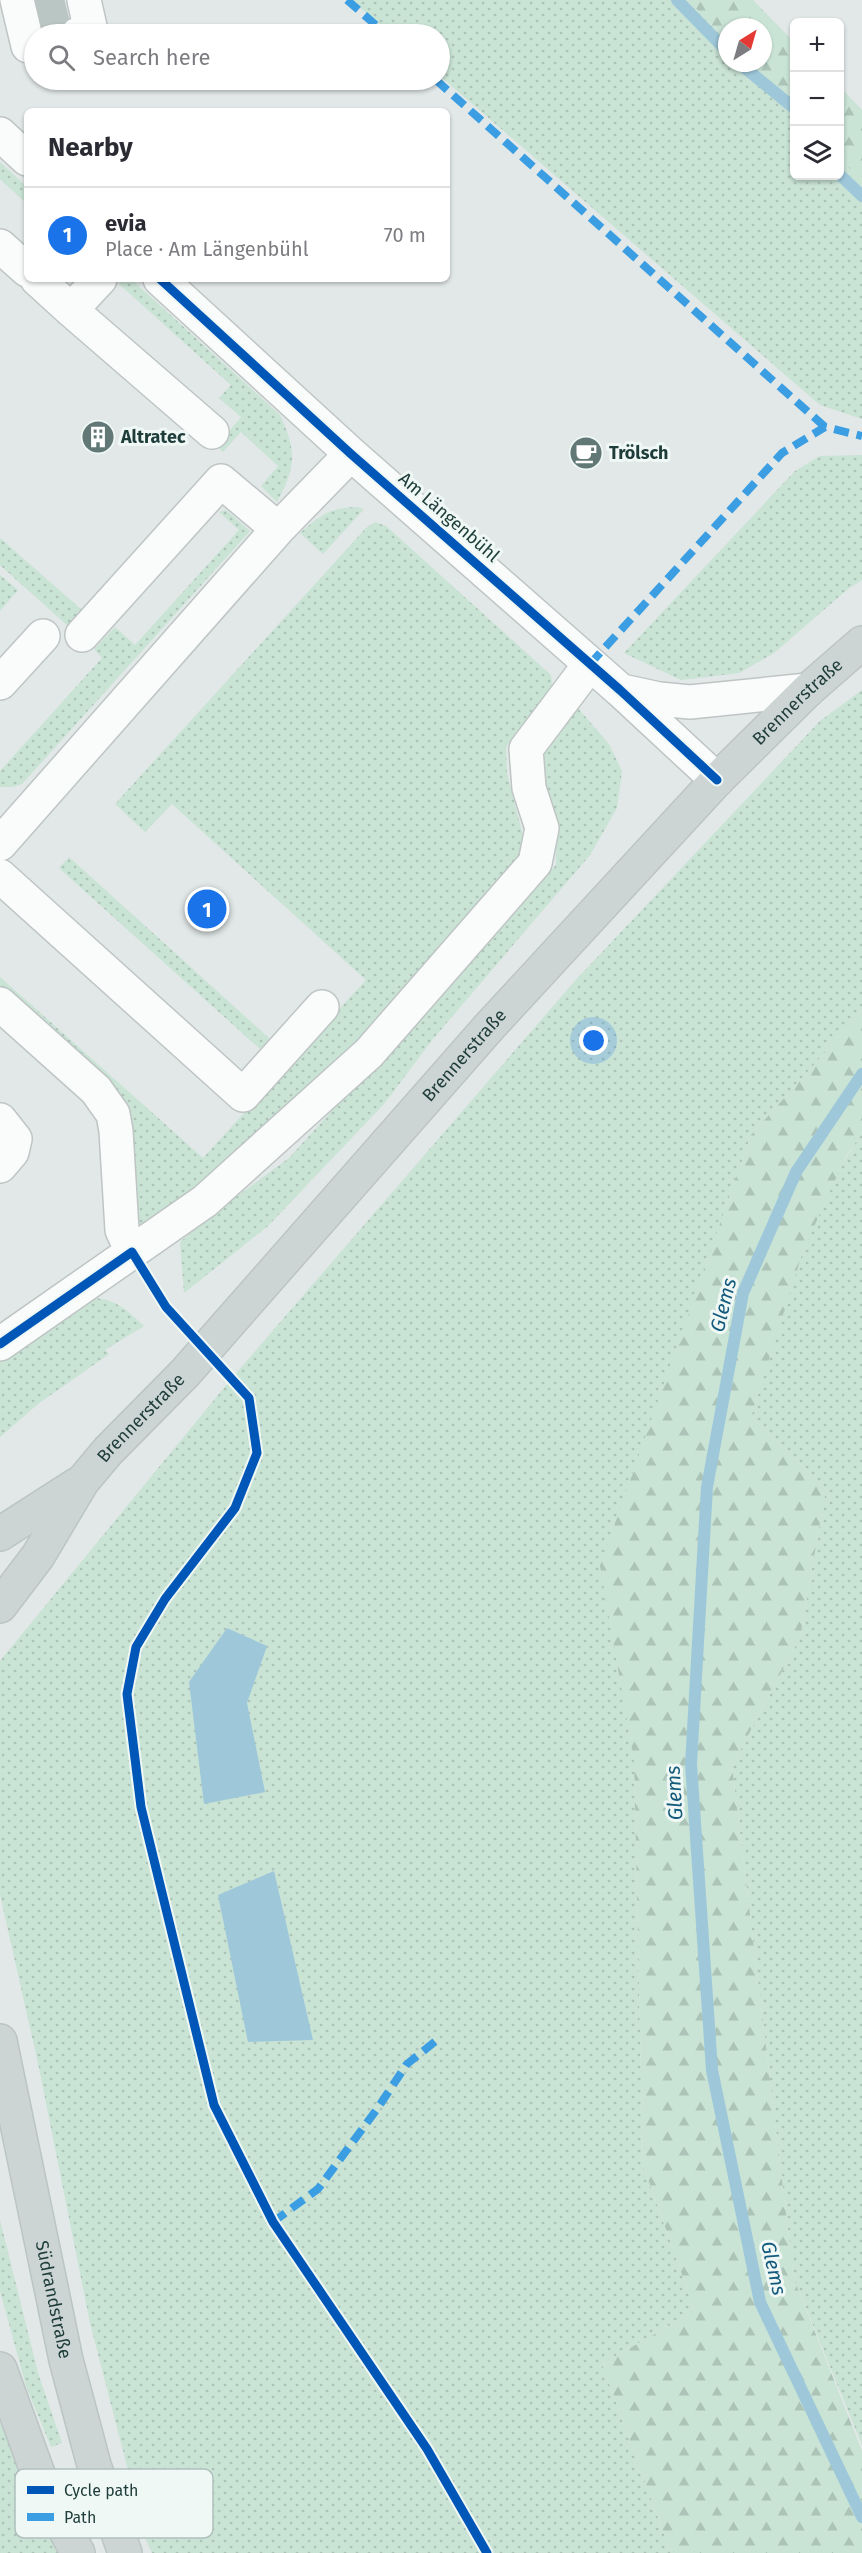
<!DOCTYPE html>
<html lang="en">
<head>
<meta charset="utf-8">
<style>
  body { margin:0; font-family:"Fira Sans",sans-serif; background:#f7f7f7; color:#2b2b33 }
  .controls { position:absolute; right:18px; top:18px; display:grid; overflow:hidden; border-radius:9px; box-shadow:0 2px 4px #0004 }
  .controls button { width:54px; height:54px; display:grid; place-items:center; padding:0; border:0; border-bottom:2px solid #e1e1e2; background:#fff; color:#2b2b33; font:30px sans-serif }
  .compass { position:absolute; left:718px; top:18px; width:54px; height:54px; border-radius:50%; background:#fff; box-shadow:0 2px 4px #0004; rotate:37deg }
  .you { position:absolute; left:594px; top:1041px; width:21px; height:21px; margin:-15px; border:4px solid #fff; border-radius:50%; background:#1a73e8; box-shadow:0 0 0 9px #1a73e833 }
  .badge { display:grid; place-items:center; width:39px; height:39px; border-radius:50%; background:#1a73e8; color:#fff; font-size:20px; font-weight:700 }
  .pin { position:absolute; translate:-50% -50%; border:3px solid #fff; box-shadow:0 2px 6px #0006 }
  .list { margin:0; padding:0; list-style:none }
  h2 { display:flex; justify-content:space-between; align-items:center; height:78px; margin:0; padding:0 24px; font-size:26px }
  h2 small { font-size:20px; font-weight:400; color:#7c7c81 }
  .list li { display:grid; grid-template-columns:39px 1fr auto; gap:18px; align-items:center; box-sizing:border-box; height:96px; padding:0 24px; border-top:2px solid #e1e1e2 }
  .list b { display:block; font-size:22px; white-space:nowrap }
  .list p { margin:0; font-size:20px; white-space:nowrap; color:#7c7c81 }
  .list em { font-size:20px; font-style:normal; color:#7c7c81 }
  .icon { flex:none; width:33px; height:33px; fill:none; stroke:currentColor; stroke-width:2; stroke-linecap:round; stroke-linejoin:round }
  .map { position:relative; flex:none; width:862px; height:2553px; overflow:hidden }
  .search { position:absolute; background:#fff; box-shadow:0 2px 4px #0004; left:24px; top:24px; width:426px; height:66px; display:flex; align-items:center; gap:15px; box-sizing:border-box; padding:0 21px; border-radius:33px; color:#7c7c81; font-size:22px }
  .panel { position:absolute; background:#fff; box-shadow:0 2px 4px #0004; left:24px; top:108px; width:426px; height:174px; border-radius:9px }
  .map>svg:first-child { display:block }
  .grass { fill:url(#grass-dots) }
  .forest { fill:url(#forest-firs) }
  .water { fill:#9ec8da }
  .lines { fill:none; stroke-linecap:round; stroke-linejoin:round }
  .stream { stroke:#9ec8da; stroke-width:12 }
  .minor-tunnel { stroke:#bac6c4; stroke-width:33; stroke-dasharray:33 16; stroke-linecap:butt }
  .minor-casing { stroke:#bec5c4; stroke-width:36 }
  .major-casing { stroke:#bbc5c3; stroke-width:36 }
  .minor { stroke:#fafcfb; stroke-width:33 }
  .major { stroke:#ccd5d4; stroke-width:33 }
  .quiet { stroke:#3c9ee2; stroke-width:8; stroke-dasharray:15 8; stroke-linecap:butt }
  .cycleway-casing { stroke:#eff8f5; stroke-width:13 }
  .cycleway { stroke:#0057b8; stroke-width:9 }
  .labels { text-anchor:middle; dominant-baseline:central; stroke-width:6; stroke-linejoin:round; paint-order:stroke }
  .poi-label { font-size:18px; font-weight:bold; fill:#1e3c39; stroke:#eff8f5; text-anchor:start }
  .street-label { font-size:18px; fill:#1e3c39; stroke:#eff8f5 }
  .water-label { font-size:20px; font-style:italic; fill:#145a7c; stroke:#eff8f5 }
  .key { fill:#eff8f5; stroke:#b0c0bd; stroke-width:1.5 }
  .key-label { font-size:16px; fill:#1e3c39 }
</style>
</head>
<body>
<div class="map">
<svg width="862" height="2553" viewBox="0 0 862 2553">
  <defs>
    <pattern id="grass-dots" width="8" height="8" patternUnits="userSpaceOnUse" patternTransform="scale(1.5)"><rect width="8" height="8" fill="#c9e3d5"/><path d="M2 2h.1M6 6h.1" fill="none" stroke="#acc4b8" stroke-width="1.8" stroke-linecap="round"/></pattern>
    <pattern id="forest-firs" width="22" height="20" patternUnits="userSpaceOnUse" patternTransform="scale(1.5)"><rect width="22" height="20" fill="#c9e3d5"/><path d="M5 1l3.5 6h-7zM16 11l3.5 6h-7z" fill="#acc4b8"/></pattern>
  </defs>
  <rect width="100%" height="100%" fill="#e1e8e7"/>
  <!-- grass -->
  <path class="grass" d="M351 0H688L727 41V63H748L794 111V176H840V158L862 182V419L820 405 440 76V34H391Z
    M0 162 27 187V204L0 179Z
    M124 279H131L280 415C297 452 296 467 277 502L261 486 278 466 241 432 223 452 217 446 241 417 219 398 231 385 119 284Z
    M862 455V580L848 589 774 653 739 673 681 680 624 653 795 471 820 456Z
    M356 507 364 509 323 554 300 533C320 516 328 508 356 507Z
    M226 510 250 531 22 784 13 787H0V771L102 658 94 649 115 627 135 645 239 530 219 512Z
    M375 522 386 526 551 675 552 687 547 698 521 726 506 747 507 773 524 840 518 866 367 1038 280 1122 146 1228 137 1222 133 1156 0 991V977L203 1158 366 980 172 804 145 832 115 804 366 528Z
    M0 538 83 611 69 627 0 565Z
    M0 575 18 590 0 611Z
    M862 690V1011L751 1135 601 1566 634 1759 643 2165 695 2311 602 2364 671 2553H152L146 2540 90 2323 38 2063 0 1895V1661L232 1378 573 983 820 721Z
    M576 706 609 744 622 771 617 808 590 855 433 1039 384 1104 268 1226 184 1293 180 1242 209 1217 289 1158 556 865V841L542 787 541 747Z
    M69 857 270 1039 260 1049 59 868Z
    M862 1133V2445L794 2279 732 1766 800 1637 826 1489 751 1417C780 1326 806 1211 862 1133Z
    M94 1298C116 1299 128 1311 144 1326L105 1350 109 1354 38 1404 0 1437V1356Z
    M0 2220 38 2373 62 2443 51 2447 26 2386 0 2291Z
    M0 2423 3 2430 65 2553H0Z"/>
  <!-- forest -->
  <path class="forest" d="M688 0H753L794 42V111L748 63H763V27H727V41Z
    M840 87 862 110V182L840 158Z
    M862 1011V1133L846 1156 803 1251 751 1417 826 1489 800 1637 732 1766 794 2279 862 2451V2553H671L602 2364 695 2311 643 2165 634 1760 600 1566 751 1135Z"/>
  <!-- water -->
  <path class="water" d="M227 1628 267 1646 247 1703 265 1792 204 1804 189 1682Z
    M274 1871 313 2040 248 2042 218 1895Z"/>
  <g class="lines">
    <!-- stream -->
    <path class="stream" d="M677 0 727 51
      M739 63 794 108
      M840 175 862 196
      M862 1074 796 1172 743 1293 707 1487 691 1764 712 2070 760 2302 862 2517"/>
    <!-- minor-tunnel -->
    <path class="minor-tunnel" d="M34 14 71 5"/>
    <defs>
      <path id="minor" d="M17 0 28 46 34 45
        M78 34 91 31 84 0
        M0 134 27 159
        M0 246 27 270
        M37 279 71 310
        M100 279 71 310 212 432
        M160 279 351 454 620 690 717 780
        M82 635 221 481 278 529
        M0 683 43 636
        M622 691 659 699 690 702 808 690
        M0 844 278 529 351 454
        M0 876 243 1095 322 1007
        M0 1004 96 1090 113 1114 116 1131 122 1230 132 1252
        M0 1120 15 1139 12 1152 0 1166
        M0 1344 205 1201 369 1053 535 863 542 828 529 788 526 749 590 664"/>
      <g id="major">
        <path d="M0 1534 78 1484"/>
        <path id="s1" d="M0 1606 38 1556 82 1482 108 1451 185 1373 489 1027 717 780 808 690 862 643"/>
        <path id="s2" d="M0 2041 66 2360 94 2465 125 2553"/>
        <path d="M0 2369 45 2493 78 2553"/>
      </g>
    </defs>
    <!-- minor casing -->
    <use href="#minor" class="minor-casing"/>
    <!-- major casing -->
    <use href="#major" class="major-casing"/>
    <!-- minor -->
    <use href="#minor" class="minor"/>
    <!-- major -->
    <use href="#major" class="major"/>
    <!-- quiet -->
    <path class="quiet" d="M347 0 386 34
      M436 80 825 427
      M590 664 782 453 825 427 862 436
      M273 2222 318 2189 377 2109 407 2064 437 2040"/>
    <defs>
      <path id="cycleway" d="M160 279 351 454 620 690 717 780
        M0 1344 132 1252 166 1307 249 1398 257 1453 235 1508 165 1599 136 1647 127 1694 141 1807 214 2105 273 2222 427 2449 487 2553"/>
    </defs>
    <!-- cycleway casing -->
    <use href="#cycleway" class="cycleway-casing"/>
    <!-- cycleway -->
    <use href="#cycleway" class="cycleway"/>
  </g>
  <!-- icons -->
  <defs>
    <symbol id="building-disc" viewBox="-11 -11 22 22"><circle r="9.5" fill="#627876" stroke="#eff8f5"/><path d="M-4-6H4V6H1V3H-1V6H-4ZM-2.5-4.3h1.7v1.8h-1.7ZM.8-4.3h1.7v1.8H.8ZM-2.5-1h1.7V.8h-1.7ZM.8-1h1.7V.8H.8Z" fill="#fff"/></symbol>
    <symbol id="cafe-disc" viewBox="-11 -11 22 22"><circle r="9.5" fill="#627876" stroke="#eff8f5"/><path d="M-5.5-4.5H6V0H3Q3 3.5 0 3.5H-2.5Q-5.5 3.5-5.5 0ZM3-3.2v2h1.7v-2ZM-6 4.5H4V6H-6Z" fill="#fff"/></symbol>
  </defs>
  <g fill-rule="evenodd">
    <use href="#building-disc" x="79" y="418" width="38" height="38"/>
    <use href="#cafe-disc" x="567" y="434" width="38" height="38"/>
  </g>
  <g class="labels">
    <!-- poi labels -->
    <g class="poi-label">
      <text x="121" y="437">Altratec</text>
      <text x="609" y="453">Trölsch</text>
    </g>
    <!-- street labels -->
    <g class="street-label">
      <text transform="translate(449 517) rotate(41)">Am Längenbühl</text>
      <text stroke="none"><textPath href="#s1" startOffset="1208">Brennerstraße</textPath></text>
      <text stroke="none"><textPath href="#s1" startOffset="722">Brennerstraße</textPath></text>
      <text stroke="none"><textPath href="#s1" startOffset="236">Brennerstraße</textPath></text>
      <text stroke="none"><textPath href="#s2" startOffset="264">Südrandstraße</textPath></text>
    </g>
    <!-- water labels -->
    <g class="water-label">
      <text transform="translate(723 1305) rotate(-76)">Glems</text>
      <text transform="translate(674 1793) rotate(-93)">Glems</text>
      <text transform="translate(774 2268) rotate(77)">Glems</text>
    </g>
  </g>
  <!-- legend -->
  <rect x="15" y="2469" width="198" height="69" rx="9" class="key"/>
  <rect x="27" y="2486" width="27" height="8" fill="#0057b8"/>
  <rect x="27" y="2513" width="27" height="8" fill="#3c9ee2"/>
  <g class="key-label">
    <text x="64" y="2496">Cycle path</text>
    <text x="64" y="2523">Path</text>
  </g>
</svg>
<div class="controls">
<button>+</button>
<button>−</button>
<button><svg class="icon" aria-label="layers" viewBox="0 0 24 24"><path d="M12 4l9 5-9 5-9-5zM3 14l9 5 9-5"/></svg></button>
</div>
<svg class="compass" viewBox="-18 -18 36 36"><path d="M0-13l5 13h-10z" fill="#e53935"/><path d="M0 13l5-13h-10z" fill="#7c7c81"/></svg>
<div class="you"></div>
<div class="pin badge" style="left:207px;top:909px">1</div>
<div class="search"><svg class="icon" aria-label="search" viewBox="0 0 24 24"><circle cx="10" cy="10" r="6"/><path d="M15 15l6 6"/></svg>Search here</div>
<section class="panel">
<h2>Nearby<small></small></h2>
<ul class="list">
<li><span class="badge">1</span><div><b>evia</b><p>Place · Am Längenbühl</p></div><em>70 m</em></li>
</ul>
</section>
</div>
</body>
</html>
